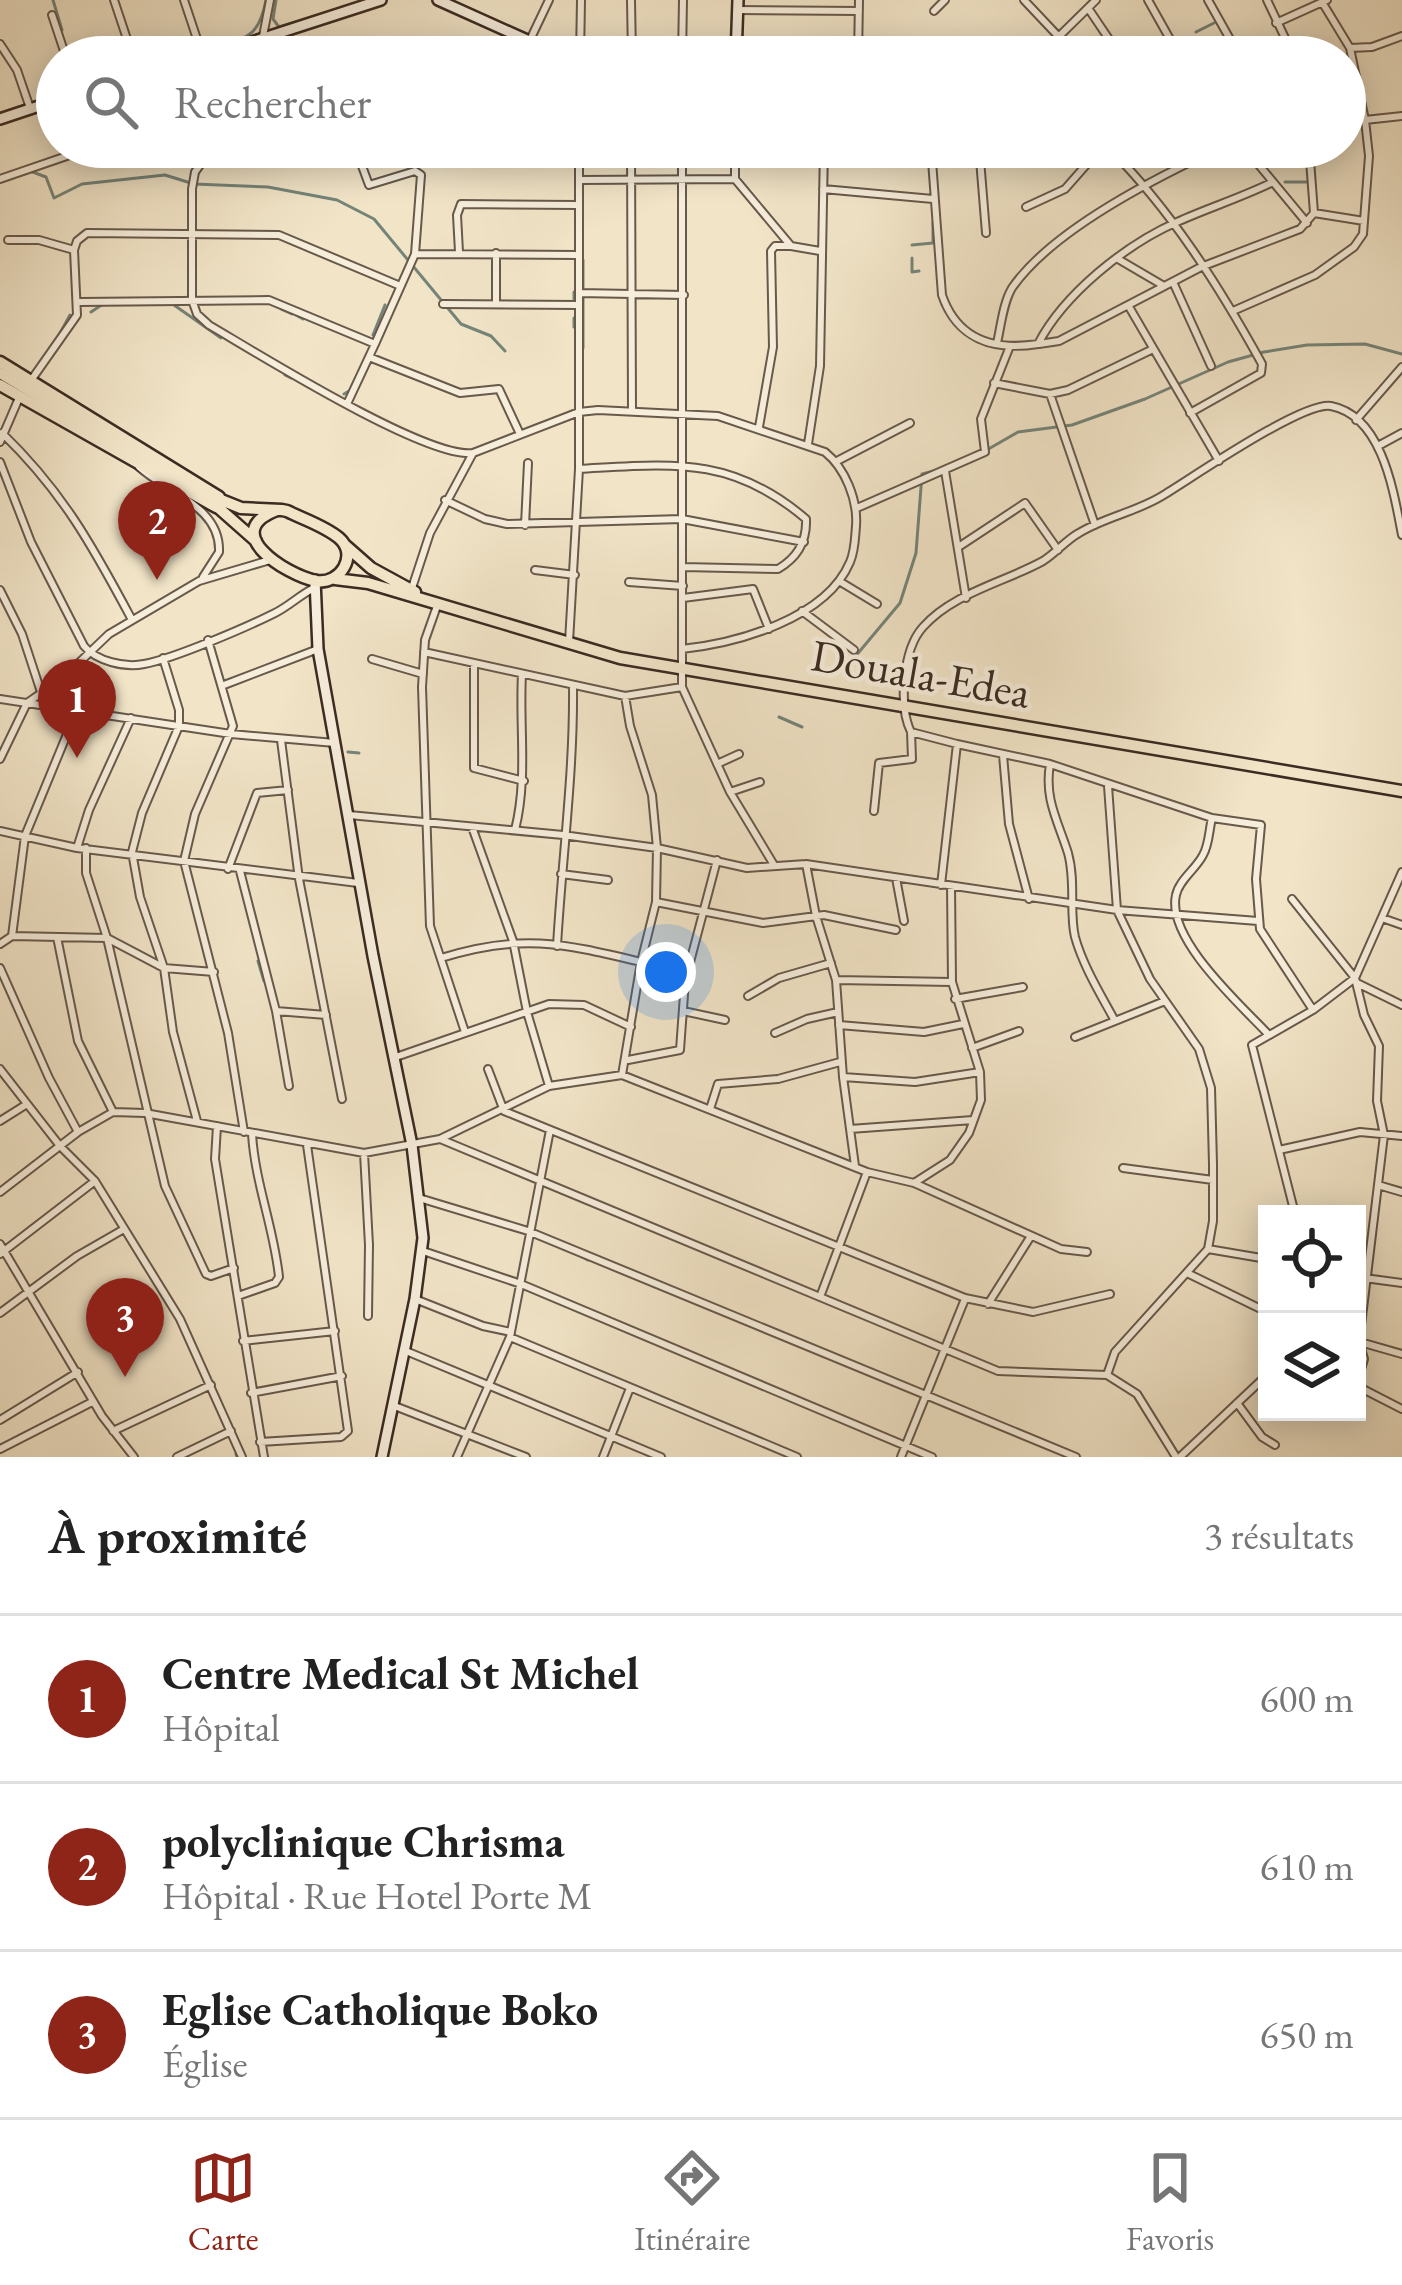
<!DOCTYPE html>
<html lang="fr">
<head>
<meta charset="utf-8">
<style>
  body { margin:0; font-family:"EB Garamond",serif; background:#f2f2f2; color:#222 }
  .controls { position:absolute; right:36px; bottom:36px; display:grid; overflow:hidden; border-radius:0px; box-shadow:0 6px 30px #0003 }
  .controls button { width:108px; height:108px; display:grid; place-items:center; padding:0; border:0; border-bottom:3px solid #e0e0e0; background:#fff; color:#222; font:60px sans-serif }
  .you { position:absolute; left:666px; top:972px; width:42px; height:42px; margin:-30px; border:9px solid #fff; border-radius:50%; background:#1a73e8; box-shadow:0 0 0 18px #1a73e833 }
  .badge { display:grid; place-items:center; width:78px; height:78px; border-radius:50%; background:#8f2418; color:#fff; font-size:39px; font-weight:700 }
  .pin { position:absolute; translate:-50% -99px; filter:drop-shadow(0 3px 6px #0008) }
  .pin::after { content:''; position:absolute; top:63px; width:42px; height:36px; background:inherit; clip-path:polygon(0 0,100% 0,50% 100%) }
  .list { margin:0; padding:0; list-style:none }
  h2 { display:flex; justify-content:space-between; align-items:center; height:156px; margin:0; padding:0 48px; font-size:51px }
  h2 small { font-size:39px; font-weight:400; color:#767676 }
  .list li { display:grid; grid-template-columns:78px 1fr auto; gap:36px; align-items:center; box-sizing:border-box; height:168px; padding:0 48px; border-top:3px solid #e0e0e0 }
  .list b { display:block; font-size:45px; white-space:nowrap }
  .list p { margin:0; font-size:39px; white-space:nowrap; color:#767676 }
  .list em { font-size:39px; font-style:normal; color:#767676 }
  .icon { flex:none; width:66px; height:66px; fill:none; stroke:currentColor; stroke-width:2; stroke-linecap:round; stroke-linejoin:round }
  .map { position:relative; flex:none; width:1402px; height:1457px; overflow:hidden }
  .search { position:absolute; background:#fff; box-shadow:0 6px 30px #0003; left:36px; right:36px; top:36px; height:132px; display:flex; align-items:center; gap:30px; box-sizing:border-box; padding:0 42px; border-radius:66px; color:#767676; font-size:45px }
  .sheet { height:660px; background:#fff }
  nav { display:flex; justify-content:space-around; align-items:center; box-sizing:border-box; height:168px; border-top:3px solid #e0e0e0; background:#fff; font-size:33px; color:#767676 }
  nav a { display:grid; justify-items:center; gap:6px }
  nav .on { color:#8f2418 }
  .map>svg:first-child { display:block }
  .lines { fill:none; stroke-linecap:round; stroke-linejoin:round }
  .stream { stroke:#758479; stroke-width:3 }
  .minor-casing { stroke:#68594b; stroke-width:10 }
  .secondary-casing { stroke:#3b2b22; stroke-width:14 }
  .primary-casing { stroke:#3b2b22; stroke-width:15 }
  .trunk-casing { stroke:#3b2b22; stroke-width:15 }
  .minor { stroke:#f6eddb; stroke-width:6 }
  .secondary { stroke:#f6eddb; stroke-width:9 }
  .primary { stroke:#f1e4c7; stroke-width:10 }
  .trunk { stroke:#f1e4c7; stroke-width:10 }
  .labels { text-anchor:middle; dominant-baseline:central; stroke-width:9; stroke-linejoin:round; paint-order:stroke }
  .street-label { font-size:45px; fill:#3b2b22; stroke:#f6eddb }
</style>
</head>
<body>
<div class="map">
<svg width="1402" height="1457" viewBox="0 0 1402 1457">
  <rect width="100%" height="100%" fill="#f1e4c7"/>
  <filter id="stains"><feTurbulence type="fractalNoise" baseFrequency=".00167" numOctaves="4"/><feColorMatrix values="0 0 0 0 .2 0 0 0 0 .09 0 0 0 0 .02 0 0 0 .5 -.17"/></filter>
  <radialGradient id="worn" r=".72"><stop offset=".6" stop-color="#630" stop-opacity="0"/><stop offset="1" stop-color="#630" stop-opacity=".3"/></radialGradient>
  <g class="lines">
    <!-- stream -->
    <path class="stream" d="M53 0 62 30
      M276 0 273 19 279 27 325 13
      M297 32 342 18
      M1196 32 1214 23
      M246 48 254 57
      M205 50C243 38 258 42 266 0
      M182 57 197 52
      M264 57 266 49 277 38
      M520 57 525 43
      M30 104 57 95
      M0 113 19 107
      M1281 162 1307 164
      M30 171 46 177 54 198 82 184 165 175 194 184 268 187 337 200 374 219 461 324 491 336 505 351
      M1285 182H1307
      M912 245 933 243V222
      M912 258V272L919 271
      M574 299V292
      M174 305 221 338
      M281 309 292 314
      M91 312 103 304
      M296 315 303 319
      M574 327V318
      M59 335 70 315
      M373 335 385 305
      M583 348V260
      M285 375 291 378
      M344 394 349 391
      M985 451 1018 432 1072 425 1145 399 1228 362 1264 352 1307 345 1365 344 1402 354
      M854 658 900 603 916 553 922 474 938 470
      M779 717 802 727
      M348 752 359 753
      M258 961 264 981
      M577 1254 588 1260
      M236 1454 237 1457"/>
    <defs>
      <path id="minor" d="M114 0 133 57
        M184 0 203 57
        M631 0 632 57
        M1024 0 1058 36
        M1148 0 1180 57
        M1208 0 1240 57
        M1267 0 1294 57
        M1088 8 1121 57
        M738 10 859 11
        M934 11 945 0
        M52 15 66 57
        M1276 23 1327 0
        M530 40 549 0
        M0 44 17 70 30 108
        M1350 48 1372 47 1402 36
        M259 57 270 0
        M403 57H432
        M580 57 581 0
        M682 57 683 0
        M858 57 859 0
        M1038 57 1096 0
        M1365 120 1402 116
        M213 147 195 172 192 189V300L197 314 209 325C257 353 426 459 473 453
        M631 147 632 411
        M682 147V687L730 792 774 865
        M735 147V179L791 246 820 251
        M931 147 942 295C957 339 993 351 1038 344 1064 294 1125 245 1177 222 1208 208 1240 198 1271 183
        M979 147 986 233
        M1108 147C1171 210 1219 286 1262 364L1261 373 1190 413
        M1230 147 1254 159 1307 223
        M510 155H578
        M1254 159 1255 147
        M0 179 93 147
        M579 180 735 179
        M823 189 933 199
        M1026 207 1065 189 1102 147
        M1314 213 1364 221
        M8 240H39L74 250 77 241 87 233 279 235 398 285
        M459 252 457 215 461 204 578 205
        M496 253V304
        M415 254 578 255
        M1118 259 1164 286
        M1173 282 1211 366
        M580 293 684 295
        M79 302 269 300 375 344 415 254 421 175 415 171 369 185 355 147
        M443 304 579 305
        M1128 305 1219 461
        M1233 311 1315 275 1354 247 1363 234 1369 156 1365 120 1350 48 1322 2
        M997 343C1001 326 1003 303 1012 288 1052 230 1159 176 1222 147
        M1039 344 1059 341 1201 267 1300 229 1314 213 1309 147
        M369 357 460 393 499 389 520 434
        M32 379 77 315 74 250
        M994 383 1050 394 1068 390 1151 350
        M1050 394 1095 525
        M347 404 375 344
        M1356 420 1402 367
        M759 427 773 347 771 251 775 246H791
        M2 433C62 491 92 545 131 618
        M0 442 19 398
        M808 444 820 366 824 147
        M1378 446 1402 433
        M837 461 910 423
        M0 462 31 542 84 646C96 661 125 668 144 664 173 659 247 627 275 613 289 606 300 595 314 588
        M139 467C168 493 221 507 219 552L203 577
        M579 469C671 464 731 455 806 519 807 542 797 558 778 569L683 567
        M945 471 966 598
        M445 500 485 519 507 524 682 519 804 542
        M857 508 985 452 981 419 1010 346
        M525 525 528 463
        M960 546 1025 503 1058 550
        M535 570 575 575
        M839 581 877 604
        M629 582 683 586
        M0 590 22 634 41 692
        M411 591 430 533 473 453 579 412 598 410 718 416 825 452C845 468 858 500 856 526 855 537 855 551 850 562 826 619 737 643 682 649
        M683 598 753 589 769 629
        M437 606 425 640 422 687 430 926 465 1032
        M802 611 854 650
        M208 640 233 726 195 814 184 861 228 1033 244 1132
        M569 642 579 469V147
        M424 652 625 696 682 687
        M163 658 179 710V726L142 813 132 852 140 897 164 968 173 1032 197 1121
        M372 659 423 674
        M474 663V768L524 781
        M224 685 318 649
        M0 699 231 734 335 743
        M281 740 299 879 342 1099
        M957 744 1050 764 1212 818C1209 830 1209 845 1203 855 1196 869 1179 880 1176 895 1166 939 1241 1005 1269 1035
        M1003 755 1009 824 1029 899
        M0 759 27 703 63 678 109 634 199 581 270 560
        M717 764 739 754
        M1050 764C1044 799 1058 821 1068 853 1076 882 1069 912 1075 937 1083 966 1101 995 1115 1021
        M730 792 760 782
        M874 811 879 763 912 759 911 732
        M349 815 563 835 657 848 747 868 806 864 1117 910 1258 921
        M1212 818 1261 825 1256 879 1260 929 1313 1010
        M472 827 513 941 527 1012 549 1086
        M515 830C528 778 519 727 522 674
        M0 831 77 848 358 883
        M77 848 89 810 131 718
        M86 848V873L107 938 165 1186 206 1274 211 1276 234 1268
        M806 864 816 916 836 980 843 1077 855 1166
        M228 869 257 793 288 790
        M240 871 276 1011 289 1086
        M561 874 608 880
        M896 878 904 921
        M941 885 957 744 911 732C898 706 903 649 923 627 953 593 1005 582 1043 561 1056 553 1066 540 1079 533 1105 517 1136 512 1162 496 1192 478 1303 401 1331 406 1383 416 1394 494 1402 535
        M1292 899 1355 978 1364 1015 1379 1046 1377 1101 1384 1135 1359 1342 1364 1359 1357 1383
        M656 902 763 923 824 915 896 930
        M1382 918 1402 925
        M12 936 25 836 77 710
        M57 937 78 1041 113 1112
        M0 944 12 936 107 938 164 968 214 972
        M557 946C562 859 574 773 573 686
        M441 958C521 933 561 943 641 962
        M0 968 49 1078 78 1132
        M836 980 952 982
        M1357 983 1402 1005
        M748 996 779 978 831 963
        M955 999 1023 987
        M276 1011 326 1015
        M683 1011 725 1020
        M839 1025 924 1032 963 1024
        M775 1033 807 1019 838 1012
        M1075 1037 1165 1001
        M972 1048 1019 1031
        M393 1058 549 1004 584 1005 631 1027
        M628 1060 680 1050 685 981 717 860
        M0 1069 60 1146 95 1181 180 1319 242 1457
        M488 1069 504 1111 965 1298 1033 1312 1110 1294
        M622 1075 867 1172 914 1183 1061 1249 1087 1252
        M843 1077 915 1082 980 1072
        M710 1109 718 1084 778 1079 840 1062
        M0 1121 27 1104
        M217 1126 215 1159 264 1457
        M850 1129 973 1120
        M440 1139 998 1371 1107 1375 1115 1352 1208 1249 1213 1221V1164L1211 1088 1199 1049 1150 979 1117 910 1108 786
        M1279 1150 1360 1132 1402 1136
        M364 1153 369 1245 368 1316
        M1123 1168 1213 1180
        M914 1183 950 1160 969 1133 981 1100 980 1072 952 982 951 886
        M1378 1185 1402 1192
        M0 1192 78 1132 113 1112 145 1113 364 1153 440 1139 549 1086 622 1075 641 962 656 902 657 848 652 795 630 726 625 696
        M419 1198 528 1231 1076 1457
        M1295 1214 1252 1045 1313 1010 1355 978 1402 872
        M0 1244 102 1416 134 1457
        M1208 1249 1267 1259
        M423 1251 521 1284 932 1457
        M0 1254 95 1181
        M1189 1274 1267 1312
        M1357 1277 1402 1283
        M238 1296 275 1283 279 1277C274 1228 255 1183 252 1134
        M820 1297 867 1172
        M415 1299 483 1326 511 1332
        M988 1304 1031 1236
        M0 1313 77 1256 124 1229
        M510 1337 797 1457
        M243 1341 335 1331
        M1360 1342 1402 1354
        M406 1351 661 1457
        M1107 1375 1137 1394 1176 1457
        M1357 1386 1402 1409
        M251 1393 342 1376
        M1237 1403 1262 1437 1275 1445
        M392 1405 526 1457
        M1295 1413 1298 1412
        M0 1420 78 1372
        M113 1431 211 1385
        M260 1442 341 1437 348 1431 307 1145
        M0 1449 92 1402
        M177 1457 231 1431
        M457 1457 510 1337 550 1130
        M603 1457 630 1388
        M901 1457 965 1299
        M1180 1457 1267 1375"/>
      <path id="secondary" d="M438 0 565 57
        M205 57 381 0
        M736 57 738 0
        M0 119 57 100
        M315 580 318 649 373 956 412 1145 423 1238 415 1299 382 1457"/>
      <path id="primary" d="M0 362 219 497
        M0 385 216 507"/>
      <path id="trunk" d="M0 373 198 492
        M196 490 241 508 282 510 287 511C303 519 325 526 339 538 359 555 340 585 316 581 286 575 218 532 277 510
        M213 503 256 541
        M346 546 371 568 415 592
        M335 579 368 583 620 658 1402 791"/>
    </defs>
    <!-- minor casing -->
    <use href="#minor" class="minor-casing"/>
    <!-- secondary casing -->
    <use href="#secondary" class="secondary-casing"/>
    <!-- primary casing -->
    <use href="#primary" class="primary-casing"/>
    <!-- trunk casing -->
    <use href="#trunk" class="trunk-casing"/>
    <!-- minor -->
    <use href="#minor" class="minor"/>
    <!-- secondary -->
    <use href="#secondary" class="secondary"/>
    <!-- primary -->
    <use href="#primary" class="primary"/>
    <!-- trunk -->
    <use href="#trunk" class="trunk"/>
  </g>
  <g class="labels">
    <!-- street labels -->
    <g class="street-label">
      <text transform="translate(921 673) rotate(10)">Douala-Edea</text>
    </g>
  </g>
  <rect width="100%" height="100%" filter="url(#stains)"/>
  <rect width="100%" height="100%" fill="url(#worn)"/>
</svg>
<div class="controls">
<button><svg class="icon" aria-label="locate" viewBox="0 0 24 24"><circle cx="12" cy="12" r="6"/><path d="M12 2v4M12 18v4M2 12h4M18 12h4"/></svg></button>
<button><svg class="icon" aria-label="layers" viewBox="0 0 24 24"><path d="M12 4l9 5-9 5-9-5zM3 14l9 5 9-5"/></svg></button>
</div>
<div class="you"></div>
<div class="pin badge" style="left:77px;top:758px">1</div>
<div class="pin badge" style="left:157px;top:580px">2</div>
<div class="pin badge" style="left:125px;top:1377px">3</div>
<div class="search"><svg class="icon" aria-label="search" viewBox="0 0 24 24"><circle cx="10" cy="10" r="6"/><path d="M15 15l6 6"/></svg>Rechercher</div>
</div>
<section class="sheet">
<h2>À proximité<small>3 résultats</small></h2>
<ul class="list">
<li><span class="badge">1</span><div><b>Centre Medical St Michel</b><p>Hôpital</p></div><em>600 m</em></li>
<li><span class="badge">2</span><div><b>polyclinique Chrisma</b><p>Hôpital · Rue Hotel Porte M</p></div><em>610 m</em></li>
<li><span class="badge">3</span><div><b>Eglise Catholique Boko</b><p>Église</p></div><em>650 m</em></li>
</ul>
</section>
<nav>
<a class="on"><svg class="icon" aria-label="map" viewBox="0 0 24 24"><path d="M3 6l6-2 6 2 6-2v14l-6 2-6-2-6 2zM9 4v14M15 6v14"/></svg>Carte</a>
<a><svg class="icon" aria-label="directions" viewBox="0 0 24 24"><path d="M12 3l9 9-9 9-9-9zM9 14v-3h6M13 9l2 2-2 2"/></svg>Itinéraire</a>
<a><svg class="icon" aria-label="saved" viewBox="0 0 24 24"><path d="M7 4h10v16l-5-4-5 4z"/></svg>Favoris</a>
</nav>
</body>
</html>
